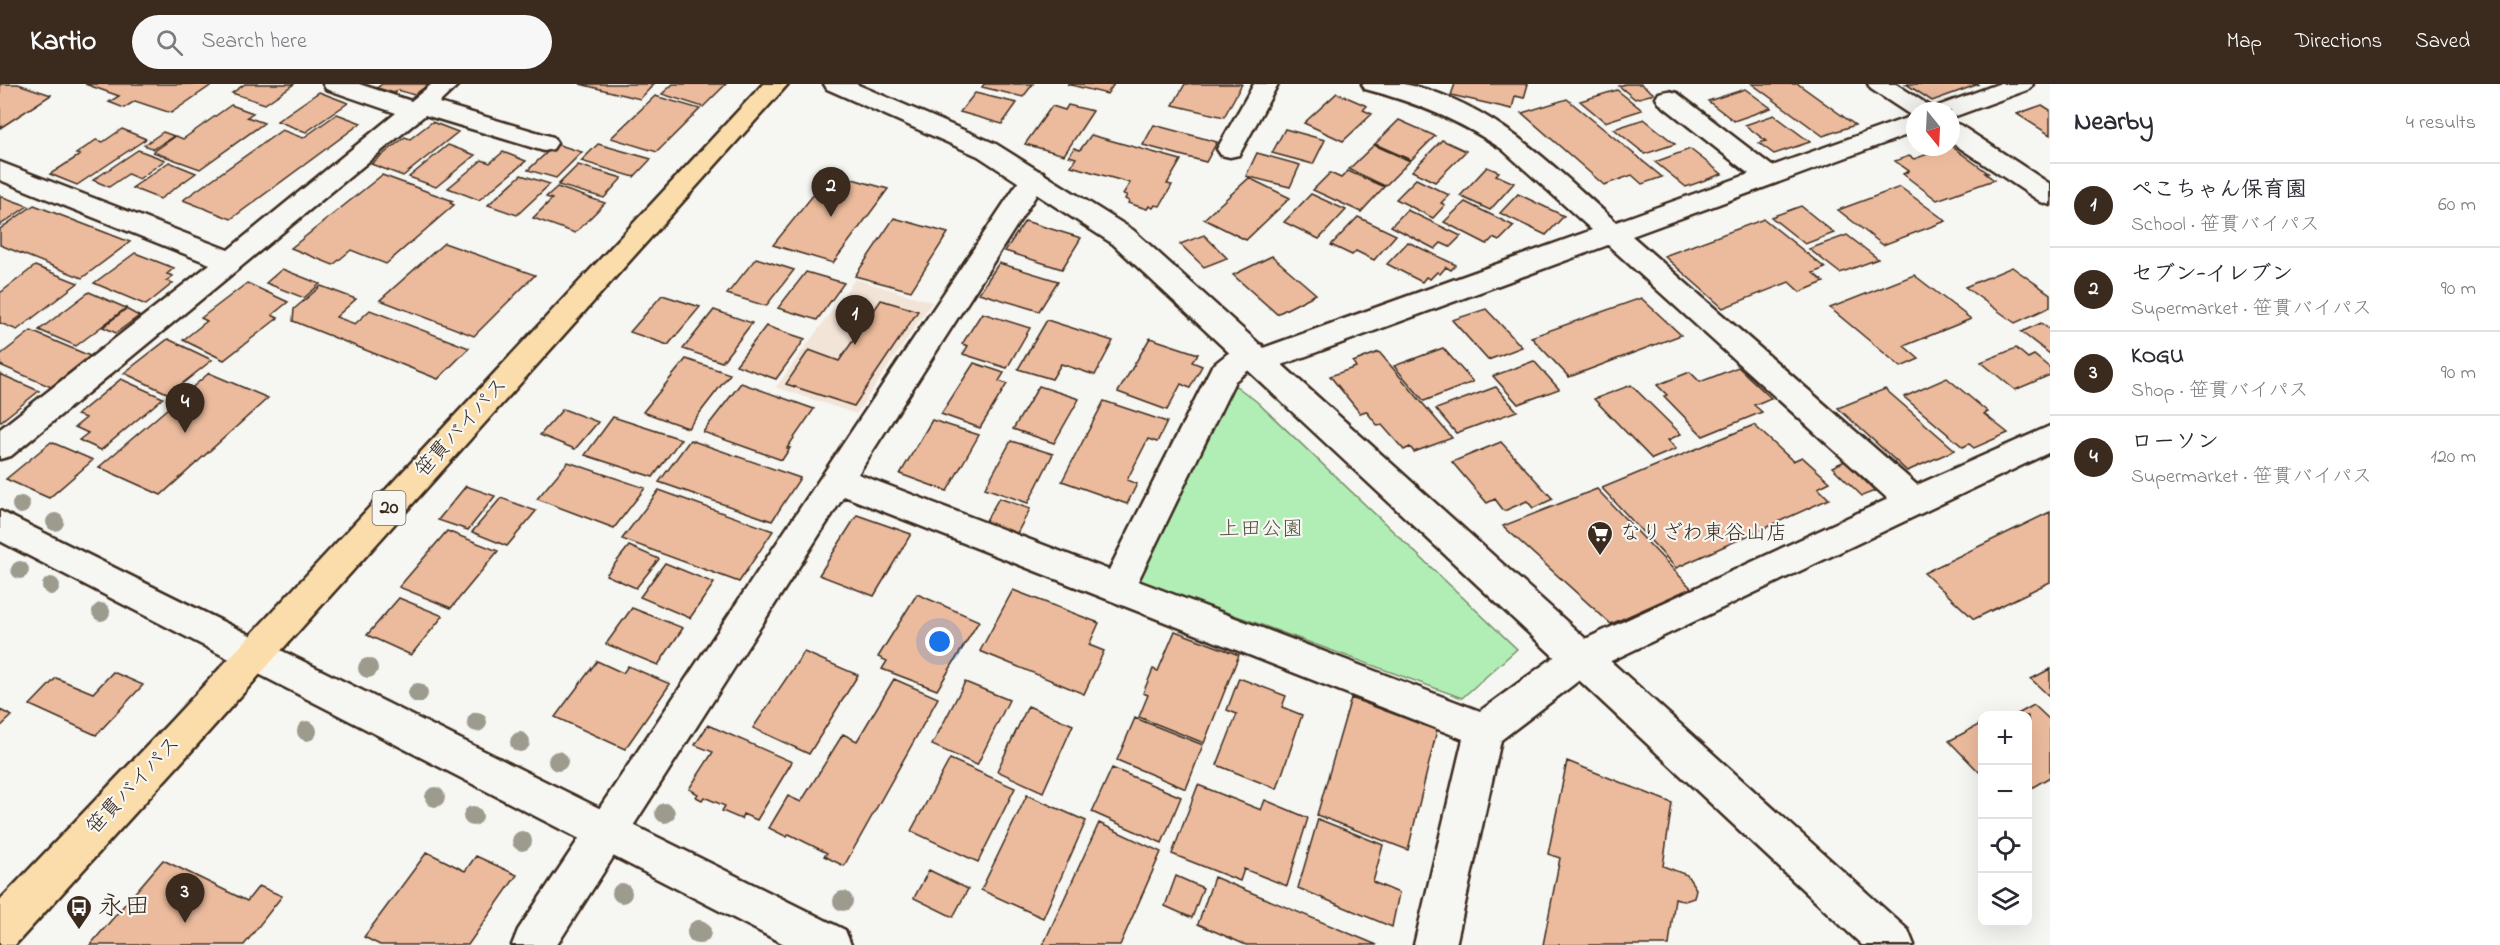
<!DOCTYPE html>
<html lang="en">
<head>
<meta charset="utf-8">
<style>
  body { margin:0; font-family:"Indie Flower","Klee One",sans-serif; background:#f7f7f7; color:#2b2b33 }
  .controls { position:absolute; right:18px; bottom:18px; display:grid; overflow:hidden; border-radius:12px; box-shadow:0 6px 24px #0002 }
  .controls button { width:54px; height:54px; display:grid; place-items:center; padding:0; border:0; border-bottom:2px solid #e1e1e2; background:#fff; color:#2b2b33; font:30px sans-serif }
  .compass { position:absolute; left:1906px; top:18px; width:54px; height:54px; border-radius:50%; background:#fff; box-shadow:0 6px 24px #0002; rotate:162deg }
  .you { position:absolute; left:940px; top:558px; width:21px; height:21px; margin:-15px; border:4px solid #fff; border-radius:50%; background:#1a73e8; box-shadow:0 0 0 9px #1a73e833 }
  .badge { display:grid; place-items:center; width:39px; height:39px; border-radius:50%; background:#3b2a1e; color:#fff; font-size:20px; font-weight:700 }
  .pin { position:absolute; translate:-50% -50px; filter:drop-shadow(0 2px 3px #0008) }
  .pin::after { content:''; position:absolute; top:32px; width:21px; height:18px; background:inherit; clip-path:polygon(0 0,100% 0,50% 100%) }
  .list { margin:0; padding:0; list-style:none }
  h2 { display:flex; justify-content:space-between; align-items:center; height:78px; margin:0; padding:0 24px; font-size:26px }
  h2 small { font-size:20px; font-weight:400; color:#7c7c81 }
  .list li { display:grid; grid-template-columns:39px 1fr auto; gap:18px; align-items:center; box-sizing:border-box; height:84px; padding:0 24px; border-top:2px solid #e1e1e2 }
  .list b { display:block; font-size:22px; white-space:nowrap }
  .list p { margin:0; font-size:20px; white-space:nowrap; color:#7c7c81 }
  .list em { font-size:20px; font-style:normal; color:#7c7c81 }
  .icon { flex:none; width:33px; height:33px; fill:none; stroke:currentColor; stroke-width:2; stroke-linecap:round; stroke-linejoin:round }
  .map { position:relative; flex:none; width:2050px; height:861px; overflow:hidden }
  header { display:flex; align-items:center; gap:36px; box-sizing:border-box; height:84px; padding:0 30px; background:#3b2a1e; color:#fff }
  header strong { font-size:28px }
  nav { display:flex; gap:33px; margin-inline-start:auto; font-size:21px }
  .search { width:420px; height:54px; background:#f7f7f7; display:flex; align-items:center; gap:15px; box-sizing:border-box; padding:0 21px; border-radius:33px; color:#7c7c81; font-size:22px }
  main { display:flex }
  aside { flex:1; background:#fff }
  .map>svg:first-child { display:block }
  .built { fill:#f3e4d8 }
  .green { fill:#b1eeb5; stroke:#768c6a; stroke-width:1.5 }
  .building { fill:#ecbb9d; stroke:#3b2a1e; stroke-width:1.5 }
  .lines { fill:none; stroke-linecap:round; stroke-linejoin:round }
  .minor-casing { stroke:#3b2a1e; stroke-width:5 }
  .tertiary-casing { stroke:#3b2a1e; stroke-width:5 }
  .primary-casing { stroke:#3b2a1e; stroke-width:5 }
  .minor { fill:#f6f6f2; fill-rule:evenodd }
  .tertiary { fill:#f6f6f2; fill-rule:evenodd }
  .primary { fill:#faddab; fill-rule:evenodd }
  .tree { fill:#9c9b8e }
  .labels { text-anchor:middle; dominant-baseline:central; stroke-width:4.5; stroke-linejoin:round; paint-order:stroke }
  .shield { fill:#f6f6f2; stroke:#73675e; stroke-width:1.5 }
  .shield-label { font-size:20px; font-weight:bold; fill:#3b2a1e }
  .street-label { font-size:21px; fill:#3b2a1e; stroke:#f6f6f2 }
  .park-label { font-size:21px; fill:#53513c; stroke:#f6f6f2 }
  .poi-label { font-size:21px; fill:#3b2a1e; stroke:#f6f6f2; text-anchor:start }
  .near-poi-label { font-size:26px; fill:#3b2a1e; stroke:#f6f6f2; text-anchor:start }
</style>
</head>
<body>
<header>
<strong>Kartio</strong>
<div class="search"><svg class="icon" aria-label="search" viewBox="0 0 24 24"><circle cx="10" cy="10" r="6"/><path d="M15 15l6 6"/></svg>Search here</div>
<nav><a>Map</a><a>Directions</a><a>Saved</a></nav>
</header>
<main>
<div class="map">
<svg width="2050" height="861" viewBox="0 0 2050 861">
  <rect width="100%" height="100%" fill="#f6f6f2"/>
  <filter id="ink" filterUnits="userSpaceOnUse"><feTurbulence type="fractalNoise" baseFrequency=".0167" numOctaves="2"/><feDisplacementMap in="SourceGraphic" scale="12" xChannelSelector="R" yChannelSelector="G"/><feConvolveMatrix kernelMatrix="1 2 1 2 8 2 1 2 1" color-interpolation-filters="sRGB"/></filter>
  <g filter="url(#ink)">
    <!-- built -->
    <path class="built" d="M855 195 932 218 856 330 776 303Z"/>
    <!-- green -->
    <path class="green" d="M1236 302 1256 317 1517 565 1462 614 1138 496 1221 312Z"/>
    <!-- building -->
    <path class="building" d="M0 0H18L51 11 0 44Z
      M85 0H213L171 29 135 17 124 24 109 18 119 12Z
      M245 0H294L265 20 232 9Z
      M382 0H429L414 11 398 6 394 9 377 4Z
      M580 0H654L640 15Z
      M673 0H726L703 23 662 10Z
      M984 0H1033L1023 13 982 3Z
      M1067 0H1114L1107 10Z
      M1185 0H1242L1224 33 1173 21Z
      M1455 0H1528L1524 14 1515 12 1512 25 1451 11Z
      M1625 0H1641L1654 10 1635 15 1619 2Z
      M1752 0H1798L1855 41 1823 52Z
      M1906 0H1979L1932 17Z
      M1745 5 1771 24 1734 37 1708 17Z
      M1617 6 1642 26 1605 38 1580 17Z
      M319 8 348 19 306 48 277 37Z
      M975 9 1017 19 1002 40 960 28Z
      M1337 9 1367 22 1363 26 1372 30 1343 57 1304 39Z
      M655 12 700 25 657 68 611 54Z
      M1567 15 1662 93 1642 100 1632 91 1604 101 1522 29Z
      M231 21 253 29 247 33 264 39 200 85 153 68 176 52 183 55Z
      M1068 21 1093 27 1064 71 1025 60 1052 22 1065 26Z
      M2042 21 2050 26V51L2017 30Z
      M337 30 361 39 231 135 183 116 282 46 303 54Z
      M1774 31 1810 58 1774 70 1759 59 1766 57 1745 41Z
      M1644 35 1675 60 1645 70 1614 45Z
      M1399 36 1435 52 1411 76 1375 60Z
      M432 38 458 48 403 92 371 80 405 53 410 55Z
      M1154 41 1217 58 1206 78 1143 61Z
      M122 45 146 55 77 101 50 90 80 71 76 70 96 56 103 58Z
      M1285 45 1325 56 1313 80 1272 69Z
      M163 48 174 52 154 65 144 61Z
      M1091 51 1181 76 1167 100 1172 101 1160 122 1155 121 1153 124 1149 122 1147 125 1128 119 1129 117 1125 115 1127 111 1123 110 1130 99 1071 82 1076 74 1069 72 1074 64 1080 66Z
      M1442 56 1466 67 1435 98 1412 87Z
      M556 60 582 68 556 94 528 86Z
      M598 60 651 75 634 93 581 77Z
      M448 61 475 71 436 103 409 93Z
      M1374 61 1410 77 1385 102 1349 85Z
      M1951 62 1988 89H1985L1994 96 1937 116 1903 90 1909 87 1895 77 1909 72 1914 75Z
      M1690 65 1722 90 1686 103 1655 78Z
      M138 66 165 76 139 95 128 90 109 103 93 96Z
      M503 68 526 77 479 116 448 104 482 76 490 79Z
      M1257 69 1300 81 1290 103 1246 92Z
      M169 78 196 89 160 115 132 104Z
      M578 81 622 94 604 114 558 101Z
      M1487 83 1499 88 1496 91 1514 99 1490 126 1460 112Z
      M1348 87 1384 103 1361 128 1313 106 1330 89 1341 94Z
      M831 89 888 105 833 179 773 161Z
      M382 91 453 117 450 119 454 121 386 180 351 166 333 181 291 164Z
      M521 91 550 100 517 131 488 121Z
      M1249 94 1290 114 1246 156 1204 135Z
      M1416 95 1449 111 1441 119 1445 121 1433 134 1396 115Z
      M557 103 605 119 575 149 533 134 552 115 546 113Z
      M1900 103 1946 137 1883 161 1838 126Z
      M1311 110 1346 126 1319 155 1284 138Z
      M1518 110 1564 132 1546 151 1500 129Z
      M0 112 28 122 0 141Z
      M1465 118 1514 142 1499 157 1493 154 1487 160 1444 138Z
      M34 121 130 158 82 194 0 161V145Z
      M1801 122 1834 149 1805 160 1771 133Z
      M1407 126 1461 152 1450 163 1441 159 1435 165 1391 142Z
      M1358 133 1396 151 1374 176 1356 167 1352 171 1331 161Z
      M894 134 948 149 911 207 855 192Z
      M1764 135 1825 184 1813 189 1824 198 1800 208 1789 198 1723 224 1664 172Z
      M1025 137 1081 154 1062 185 1005 167Z
      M1204 151 1227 174 1204 183 1180 160Z
      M1847 151 1878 175 1840 189 1809 165Z
      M1408 158 1456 181 1451 186 1446 183 1440 190 1437 188 1430 195 1426 193 1422 198 1387 180Z
      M444 159 535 191 474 252 380 216Z
      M135 169 174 184 167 190 173 192 166 197 173 199 146 221 94 199Z
      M1272 172 1316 210 1277 230 1233 191Z
      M756 174 794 186 766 222 727 210Z
      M999 179 1058 197 1039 227 979 209Z
      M35 182 78 199 17 246 0 239V209Z
      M2012 183 2050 210V223L2015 239 1965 203Z
      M282 185 320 200 304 214 266 199Z
      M806 188 844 199 817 236 778 224Z
      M1914 191 1971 235 1904 262 1919 275 1901 283 1830 224Z
      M247 199 288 218 272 231 278 234 224 276 183 256 207 237 201 234Z
      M321 202 356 215 336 233 355 240 370 226 469 264 438 295 293 237 294 225Z
      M89 208 126 224 76 262 39 246Z
      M662 211 700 223 668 261 630 248Z
      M1641 214 1681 251 1569 293 1531 253Z
      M881 216 918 227 854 322 786 300 809 266 839 277Z
      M126 225 139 232 116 249 103 243Z
      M1486 225 1522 263 1488 276 1452 236Z
      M714 226 752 239 722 278 683 265Z
      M982 229 1030 244 1007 284 963 270 968 262 962 260Z
      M1047 236 1113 257 1095 291 1061 280 1052 295 1018 285Z
      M2041 239 2050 246V270L2021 248Z
      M766 242 805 255 776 295 736 281Z
      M31 247 90 272 51 303 0 281V271Z
      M1150 254 1198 270 1192 278 1202 282 1190 304 1181 300 1167 326 1118 308Z
      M168 255 212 276 169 310 124 289Z
      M1443 264 1473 298 1424 317 1394 282Z
      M2016 264 2028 274 2034 271 2050 284V291L2015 306 1981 278Z
      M1379 268 1452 354 1414 368 1410 363 1404 366 1382 341 1378 342 1366 327 1360 329 1330 292 1356 283 1353 278Z
      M686 275 730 290 688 344 643 328Z
      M1534 277 1559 305 1518 320 1493 292Z
      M974 279 1004 289 999 297 1007 300 980 344 941 330Z
      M1738 283 1771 314 1754 321 1762 328 1703 352 1664 312 1667 311 1657 301 1690 288 1700 298Z
      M209 289 268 314 161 411 99 383Z
      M0 290 39 307 0 338Z
      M1947 294 1988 328 1984 330 2008 349 1974 364 1969 360 1963 363 1904 313Z
      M121 295 163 314 101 366 79 356 88 349 75 343 86 334 77 331Z
      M741 299 814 325 787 364H790L782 376 703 348Z
      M1631 301 1681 350 1668 356 1676 365 1652 375 1594 315Z
      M1039 302 1079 315 1054 359 1013 345Z
      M1496 303 1517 327 1456 349 1436 325Z
      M1885 305 1955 366 1907 387 1838 324Z
      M1104 317 1167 338 1157 358 1148 355 1127 396 1137 400 1127 420 1062 397Z
      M563 325 598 338 575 365 540 351Z
      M613 333 681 355 653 393 585 371Z
      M932 336 979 351 947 407 900 390Z
      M1754 341 1793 377 1802 373 1830 398 1818 404 1829 415 1676 484 1602 404Z
      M690 356 800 394 772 437 659 398Z
      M1011 357 1053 370 1028 419 985 404Z
      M51 358 93 376 49 414 6 395Z
      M1501 358 1553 415 1533 424 1527 417 1504 427 1495 415 1487 419 1452 378Z
      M1845 377 1875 407 1862 412 1832 383Z
      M568 378 645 404 614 444 537 415Z
      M466 402 495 412 468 446 438 436Z
      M1597 405 1691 504 1611 540 1503 442Z
      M659 406 773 447 739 498 622 455Z
      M501 414 536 427 507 462 472 448Z
      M999 414 1030 425 1016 451 984 440Z
      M2050 428V498L1974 535 1924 489Z
      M857 431 911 450 874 512 819 491Z
      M447 447 498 467 451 524 399 503Z
      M629 462 659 475 636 504 606 491Z
      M665 479 714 499 690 534 640 513Z
      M1013 506 1099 539 1089 561 1104 567 1084 610 980 567Z
      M917 510 979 537 937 606 882 585 887 577 878 573Z
      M399 514 443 532 411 571 367 551Z
      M632 524 683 544 658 581 606 560Z
      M1175 547 1239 571 1204 659 1139 633 1148 611 1143 609 1153 585 1158 587Z
      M804 568 858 591 809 670 753 644Z
      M597 577 623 589 628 582 670 600 625 665 555 633Z
      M2050 585V613L2031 595Z
      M113 588 143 601 96 651 30 621 56 594 93 609Z
      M1239 594 1286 612 1282 623 1302 631 1277 705 1217 681 1237 630 1227 626Z
      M894 595 938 614 844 782 824 772 827 769 789 750 787 753 769 744 788 712 801 718 843 650 857 657Z
      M965 598 1009 616 977 681 932 661Z
      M1351 614 1437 646 1408 766 1317 731Z
      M2034 621 2050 636V693L2028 706V632H2014Z
      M1028 622 1073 641 1043 708 997 687Z
      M0 626 12 632 0 643Z
      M1135 634 1203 661 1186 705 1117 676Z
      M1982 639V691L1949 657Z
      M708 641 792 678 757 736 743 730 741 735 722 727 725 722 704 713 702 716 696 713 698 710 689 705 713 668 695 661Z
      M950 675 1015 704 978 778 911 747Z
      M1567 677 1672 719 1663 782 1687 791 1696 805 1694 814 1685 817 1675 814 1669 861H1543L1560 774 1548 770Z
      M1112 684 1181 713 1162 759 1092 728Z
      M1198 701 1261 726 1265 716 1308 734 1287 802 1244 785 1240 797 1172 770Z
      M1027 711 1086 737 1043 834 981 806Z
      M1318 735 1383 761 1373 798 1399 809 1392 843 1298 804Z
      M1099 739 1161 768 1120 861H1043Z
      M427 768 465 787 476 772 517 791 468 861H380L364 853Z
      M163 776 247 817 259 802 282 812 244 861H90Z
      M929 786 968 805 953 833 914 814Z
      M1176 792 1203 804 1192 834 1165 822Z
      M1214 793 1377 861H1246L1198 840Z"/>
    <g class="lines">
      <defs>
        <path id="minor" d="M323 0H359L411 17 432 0H459L439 19 553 53 557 59 553 65 544 67 425 31 11 372 0 375V345L210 180 0 96V78L228 166 396 29 326 5Z
          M1254 0H1278L1239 71 1230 73 1221 71 1217 65Z
          M1362 0C1375 0 1390 0 1403 0 1489 15 1554 83 1616 138L1749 90 1659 19 1656 14 1659 9 1668 7 1677 9 1772 82 1912 32 1871 5 1868 0H1896L1930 22 1933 27H1915V48L1632 152 1917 401 2050 342V368L1594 585 1501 656 1456 861H1414L1463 655 844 412 557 861H512L518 846 1025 88 1034 86 1043 88 1047 94 858 390 1109 486 1212 282C1228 270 1241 255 1262 261L1263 264 1592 146 1502 65C1459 36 1415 18 1365 5ZM1608 161 1888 415 1568 563 1480 627 1138 497 1235 297 1250 285 1260 288 1271 285Z
          M1998 0H2033L2030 5 1956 32 1951 34V27H1935L1938 22Z
          M1951 39 1960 41 2050 100V121L2041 118 1951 58Z"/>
        <path id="tertiary" d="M824 0H856L996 60 1133 146 1908 846 1914 861H1862L1113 160 978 72 827 5Z
          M0 427 845 846 851 861H786L0 457Z"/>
        <path id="primary" d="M763 0H788L195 663 15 861H0V816L169 639Z"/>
      </defs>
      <!-- minor casing -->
      <use href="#minor" class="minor-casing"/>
      <!-- tertiary casing -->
      <use href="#tertiary" class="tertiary-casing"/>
      <!-- primary casing -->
      <use href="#primary" class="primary-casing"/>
      <!-- minor -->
      <use href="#minor" class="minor"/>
      <!-- tertiary -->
      <use href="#tertiary" class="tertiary"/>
      <!-- primary -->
      <use href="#primary" class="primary"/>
    </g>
    <!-- trees -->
    <g class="tree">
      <circle cx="21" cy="421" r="9"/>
      <circle cx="55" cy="438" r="9"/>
      <circle cx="20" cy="486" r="9"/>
      <circle cx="51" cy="502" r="9"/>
      <circle cx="101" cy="528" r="9"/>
      <circle cx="368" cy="584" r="10"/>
      <circle cx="418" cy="609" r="10"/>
      <circle cx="477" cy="638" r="10"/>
      <circle cx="307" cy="647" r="10"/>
      <circle cx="520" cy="658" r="10"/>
      <circle cx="558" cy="677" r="10"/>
      <circle cx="435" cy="713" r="10"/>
      <circle cx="665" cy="729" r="10"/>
      <circle cx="473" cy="732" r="10"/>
      <circle cx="522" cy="757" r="10"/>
      <circle cx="622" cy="809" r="10"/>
      <circle cx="843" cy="817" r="10"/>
      <circle cx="699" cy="848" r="12"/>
    </g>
  </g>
  <!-- icons -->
  <defs>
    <symbol id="supermarket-pin" viewBox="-11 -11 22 30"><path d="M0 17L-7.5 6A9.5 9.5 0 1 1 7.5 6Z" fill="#3b2a1e" stroke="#f6f6f2"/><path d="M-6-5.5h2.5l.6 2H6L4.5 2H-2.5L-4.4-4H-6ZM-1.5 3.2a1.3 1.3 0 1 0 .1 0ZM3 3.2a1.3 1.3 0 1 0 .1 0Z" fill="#fff"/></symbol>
    <symbol id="bus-pin" viewBox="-11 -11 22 30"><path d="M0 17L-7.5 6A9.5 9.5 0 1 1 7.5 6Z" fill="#3b2a1e" stroke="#f6f6f2"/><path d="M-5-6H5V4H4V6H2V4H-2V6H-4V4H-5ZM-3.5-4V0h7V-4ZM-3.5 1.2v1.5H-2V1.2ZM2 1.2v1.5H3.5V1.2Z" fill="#fff"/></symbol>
  </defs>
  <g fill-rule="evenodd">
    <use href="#supermarket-pin" x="1585" y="435" width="30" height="40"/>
    <use href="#bus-pin" x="64" y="809" width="30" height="40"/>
  </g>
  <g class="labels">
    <!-- shield labels -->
    <rect class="shield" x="372.5" y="407" width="33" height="34" rx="4.5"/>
    <g class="shield-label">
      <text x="389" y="424">20</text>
    </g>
    <!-- street labels -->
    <g class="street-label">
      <text transform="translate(462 344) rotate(-48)">笹貫バイパス</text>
      <text transform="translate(134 702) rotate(-47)">笹貫バイパス</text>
    </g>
    <!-- park labels -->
    <g class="park-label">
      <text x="1261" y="446">上田公園</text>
    </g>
    <!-- poi labels -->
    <g class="poi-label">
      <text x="1620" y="450">なりざわ東谷山店</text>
    </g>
    <!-- near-poi labels -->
    <g class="near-poi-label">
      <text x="98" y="824">永田</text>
    </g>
  </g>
</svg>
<div class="controls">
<button>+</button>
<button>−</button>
<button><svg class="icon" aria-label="locate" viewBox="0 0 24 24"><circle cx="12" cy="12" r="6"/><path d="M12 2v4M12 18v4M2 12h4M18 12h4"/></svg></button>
<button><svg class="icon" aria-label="layers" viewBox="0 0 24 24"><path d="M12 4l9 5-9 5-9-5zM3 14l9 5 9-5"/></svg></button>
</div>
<svg class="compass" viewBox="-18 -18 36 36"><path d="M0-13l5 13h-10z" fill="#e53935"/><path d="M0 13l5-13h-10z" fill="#7c7c81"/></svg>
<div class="you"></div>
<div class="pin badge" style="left:855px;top:261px">1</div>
<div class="pin badge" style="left:831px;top:133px">2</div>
<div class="pin badge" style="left:185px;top:839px">3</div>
<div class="pin badge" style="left:185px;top:349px">4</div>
</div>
<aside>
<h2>Nearby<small>4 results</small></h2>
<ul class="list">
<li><span class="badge">1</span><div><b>ぺこちゃん保育園</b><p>School · 笹貫バイパス</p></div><em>60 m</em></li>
<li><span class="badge">2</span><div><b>セブン-イレブン</b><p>Supermarket · 笹貫バイパス</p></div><em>90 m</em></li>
<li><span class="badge">3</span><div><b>KOGU</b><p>Shop · 笹貫バイパス</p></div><em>90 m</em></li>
<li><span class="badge">4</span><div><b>ローソン</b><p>Supermarket · 笹貫バイパス</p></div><em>120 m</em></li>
</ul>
</aside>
</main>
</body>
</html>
